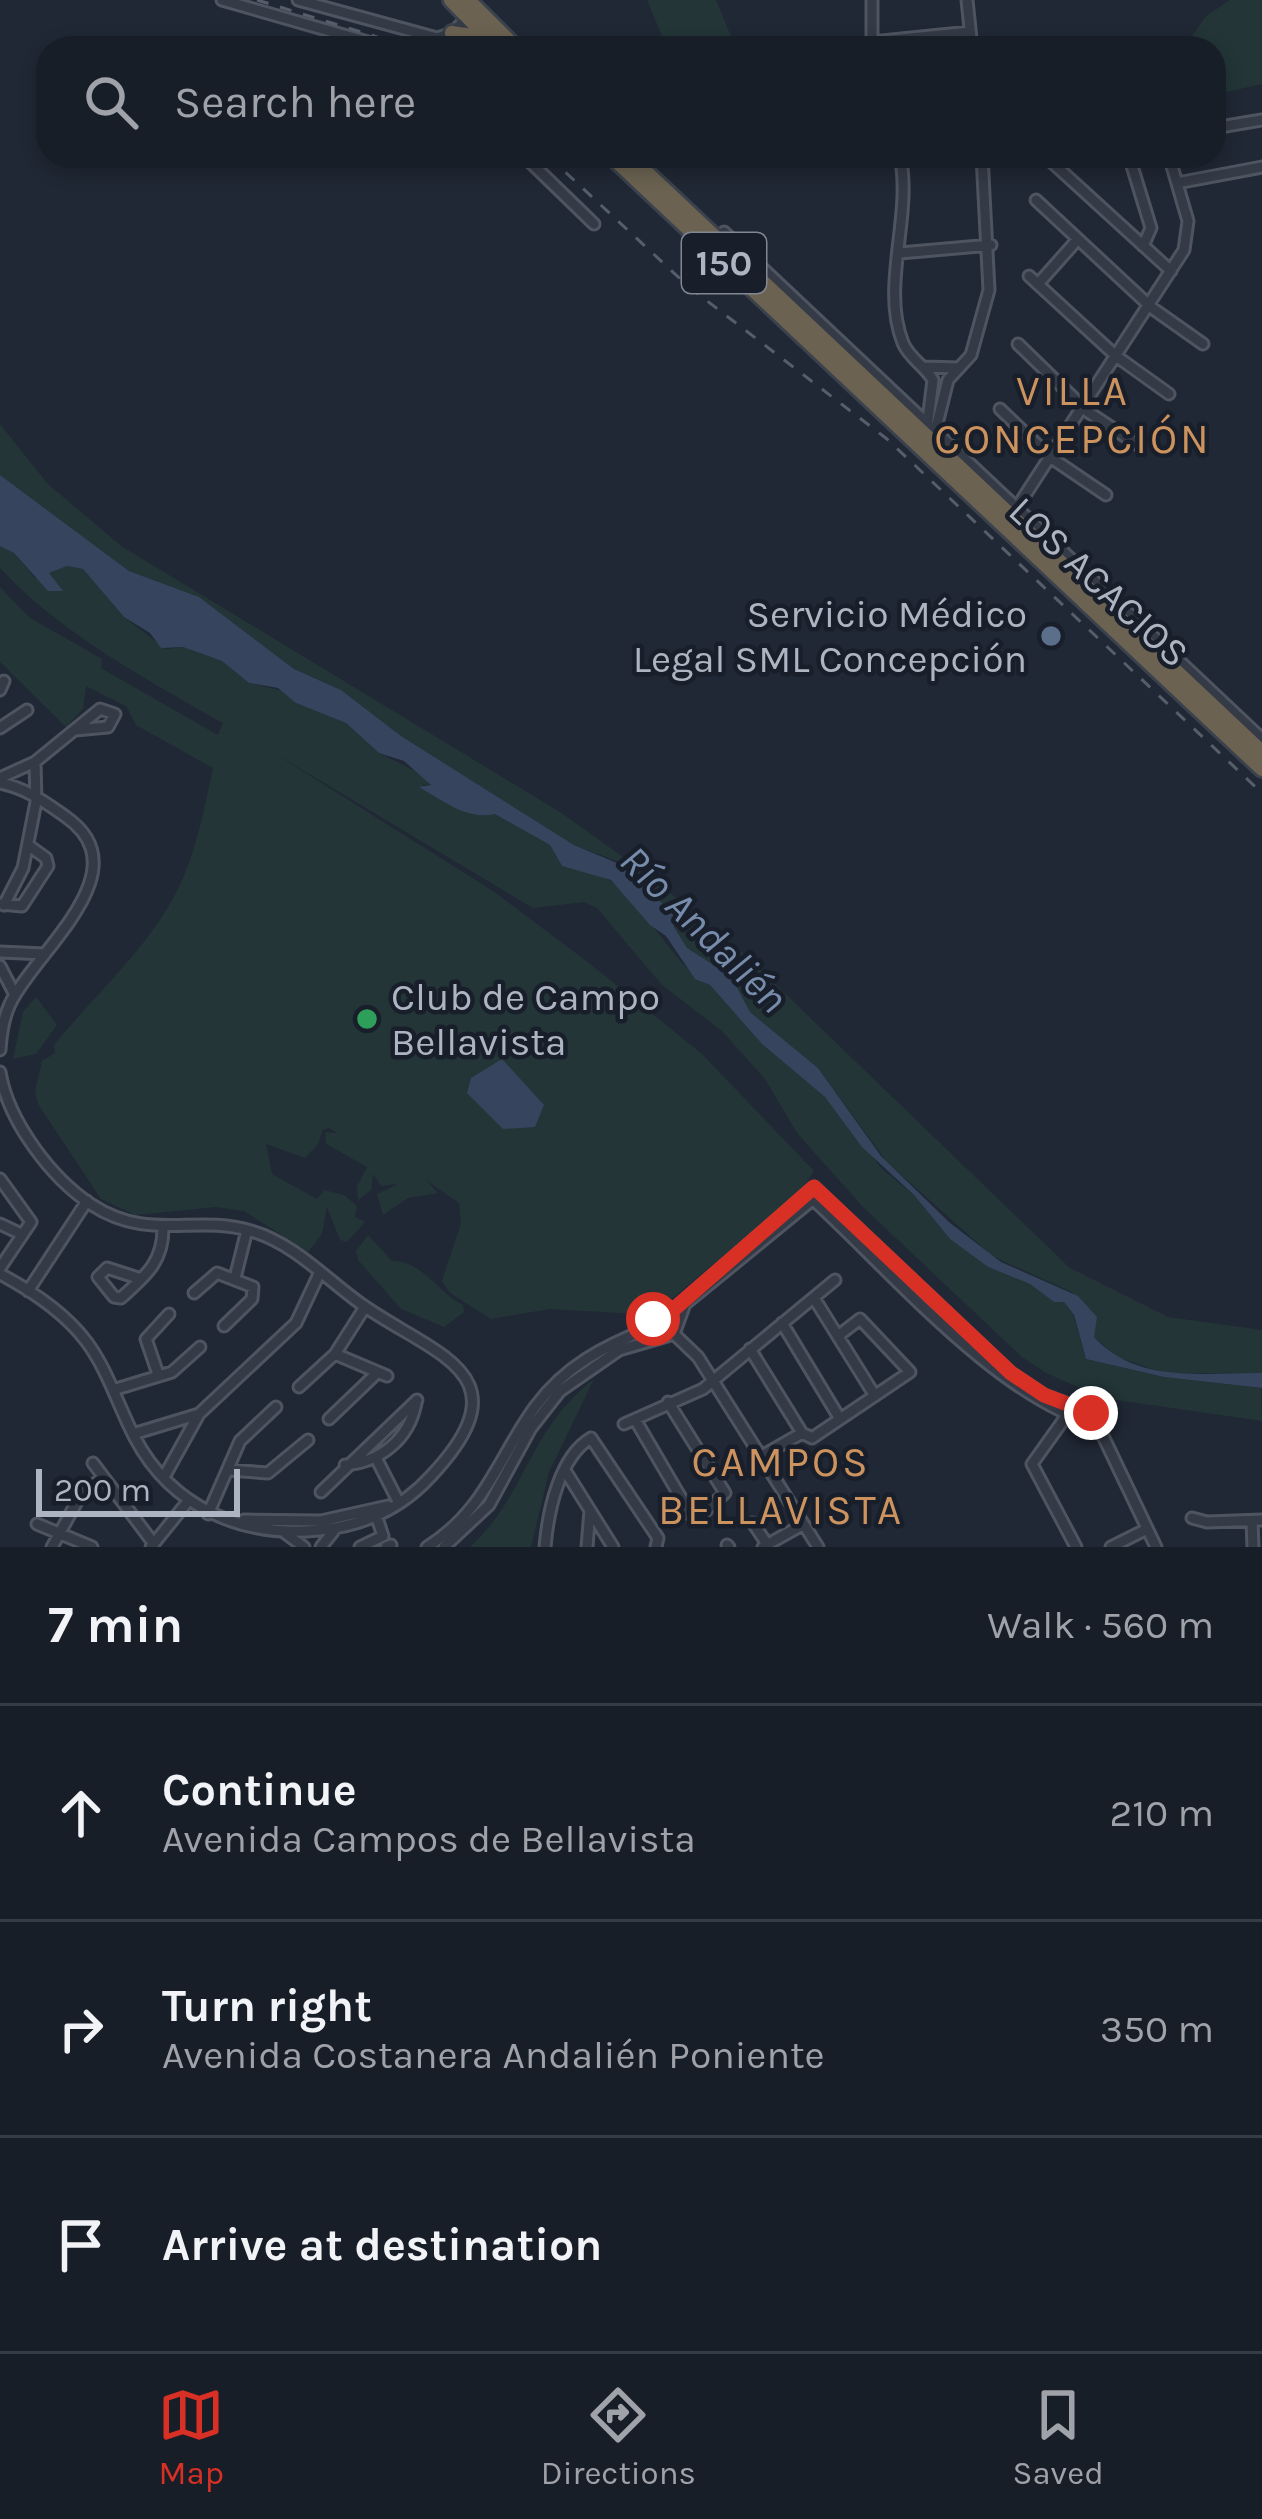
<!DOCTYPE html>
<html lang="en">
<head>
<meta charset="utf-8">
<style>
  body { margin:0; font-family:Karla,sans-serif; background:#252b34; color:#f1f3f6 }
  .scale { position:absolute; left:36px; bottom:30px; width:204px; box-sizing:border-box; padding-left:12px; border:6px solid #aeb5c2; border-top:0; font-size:33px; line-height:42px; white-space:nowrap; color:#aeb5c2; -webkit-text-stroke:9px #191f2a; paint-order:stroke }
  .stop { position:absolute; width:36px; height:36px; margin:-27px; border:9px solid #d93025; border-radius:50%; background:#fff }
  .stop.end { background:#d93025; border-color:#fff; box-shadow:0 3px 12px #0008 }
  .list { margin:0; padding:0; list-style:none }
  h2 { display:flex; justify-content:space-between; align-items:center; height:156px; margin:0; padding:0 48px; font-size:51px }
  h2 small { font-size:39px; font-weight:400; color:#9fa2a8 }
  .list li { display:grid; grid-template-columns:78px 1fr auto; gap:36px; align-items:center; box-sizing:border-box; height:216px; padding:0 48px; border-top:3px solid #363c45 }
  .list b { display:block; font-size:45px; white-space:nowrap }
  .list p { margin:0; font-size:39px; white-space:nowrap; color:#9fa2a8 }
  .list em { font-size:39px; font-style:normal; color:#9fa2a8 }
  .icon { flex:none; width:66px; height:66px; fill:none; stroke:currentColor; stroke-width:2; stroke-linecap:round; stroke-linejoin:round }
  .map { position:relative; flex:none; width:1262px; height:1547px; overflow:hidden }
  .search { position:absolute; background:#181e28; box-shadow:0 6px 18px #0003; left:36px; right:36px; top:36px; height:132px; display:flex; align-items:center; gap:30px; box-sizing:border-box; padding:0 42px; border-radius:36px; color:#9fa2a8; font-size:45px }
  .sheet { height:804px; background:#181e28 }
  nav { display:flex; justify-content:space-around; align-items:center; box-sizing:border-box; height:168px; border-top:3px solid #363c45; background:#181e28; font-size:33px; color:#9fa2a8 }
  nav a { display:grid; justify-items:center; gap:6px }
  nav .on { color:#d93025 }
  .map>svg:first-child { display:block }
  .green { fill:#233537 }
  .water { fill:#36455d }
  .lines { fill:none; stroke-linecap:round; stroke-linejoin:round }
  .minor-casing { stroke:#4e5560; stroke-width:15 }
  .highway-casing { stroke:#3b424d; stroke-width:20 }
  .minor { stroke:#343a46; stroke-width:9 }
  .highway { stroke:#6b6251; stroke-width:14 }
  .rail { stroke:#565e6c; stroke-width:3; stroke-dasharray:12 12; stroke-linecap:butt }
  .route { stroke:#d93025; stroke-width:15 }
  .service-dot { fill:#5c6f8a; stroke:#191f2a; stroke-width:4.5 }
  .leisure-dot { fill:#2e9e5b; stroke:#191f2a; stroke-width:4.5 }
  .labels { text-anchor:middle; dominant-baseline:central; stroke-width:9; stroke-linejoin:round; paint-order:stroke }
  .shield { fill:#191f2a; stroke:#818894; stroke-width:3 }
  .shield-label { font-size:36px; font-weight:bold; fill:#aeb5c2 }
  .street-label { font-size:39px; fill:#aeb5c2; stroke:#191f2a }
  .poi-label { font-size:39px; fill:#aeb5c2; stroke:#191f2a; text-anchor:end }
  .neighbourhood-label { font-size:42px; letter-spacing:3px; fill:#cc935f; stroke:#191f2a }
  .water-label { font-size:42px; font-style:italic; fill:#778baa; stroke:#191f2a }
</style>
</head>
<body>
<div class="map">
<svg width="1262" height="1547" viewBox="0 0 1262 1547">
  <rect width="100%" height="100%" fill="#202835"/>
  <!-- green -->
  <path class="green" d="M647 0H716L736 48H667Z
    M1230 0H1262V84L1222 93 1214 88V48H1184L1206 16Z
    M0 424 47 483 121 546 560 812 651 877 745 955 1070 1268 1168 1317 1262 1330V1373H1164L1117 1357 1094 1337 1072 1292 992 1256 887 1162 818 1068 750 1012 731 976 687 948 674 927 673 914 619 862 574 845 401 736 341 690 294 669 199 597 129 571 0 475Z
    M0 546 14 553 35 578H49V573L67 566 83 569 124 617 166 649 183 647 222 661 249 683 283 691 296 703 346 723 379 753 425 776 431 787 421 783C446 805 463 816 495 813L550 845 562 866C576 870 594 873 607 879 638 894 683 979 710 985L762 1044 825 1097 882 1169 914 1195 950 1239 988 1267 1030 1284 1054 1302H1064L1073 1315 1086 1359 1163 1377 1261 1388 1262 1421 1103 1398 1046 1373 1022 1357 863 1207 797 1133 765 1079 722 1031 662 985 597 908 584 902 533 908 274 753 493 891 589 963 702 1054 814 1171 801 1191 662 1307 647 1306 639 1314 550 1309 491 1319 450 1293 442 1281 461 1224 459 1203 426 1180 438 1193 408 1198 383 1215 377 1194 398 1184 381 1186 373 1174 371 1190 358 1200 357 1187 367 1167 326 1144 325 1132 337 1133 329 1128 323 1130 318 1144 305 1158 266 1144 272 1174 317 1199 324 1190 344 1195 357 1206 355 1217 365 1222 347 1242 340 1240 327 1207 322 1234 308 1252 244 1211 215 1207 135 1215 101 1199 38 1104 35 1091 42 1061 55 1053 54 1045C94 996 147 949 176 893 196 854 204 810 213 768L136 725 126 706 86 686 83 709 66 727 0 662V587L30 618 102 659 101 668 218 735 223 723C147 680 60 633 0 568Z
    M36 997 57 1025 36 1054 13 1059 23 1012Z
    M368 1235 392 1261C422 1260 438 1293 463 1305L464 1312 444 1327 401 1309 358 1260 356 1251Z
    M594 1379 549 1472 531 1547H470C528 1493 527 1431 594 1379Z"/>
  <!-- water -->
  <path class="water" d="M0 475 129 571 199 597 294 669 341 690 401 736 574 845 624 866 673 914 674 927 687 948 731 976 750 1012 818 1068 881 1156 950 1223 1001 1262 1078 1296 1097 1317 1094 1337C1138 1385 1204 1372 1262 1373V1388L1164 1377 1086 1359 1074 1315 1064 1302H1054L1030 1284 988 1267 950 1239 914 1195 862 1147 825 1097 762 1044 710 985 695 979 666 936 650 925 611 880 562 866 550 845 495 814C467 820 445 802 419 787L431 785 404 761 379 753 346 723 296 703 278 688 249 683 222 661 183 647 161 648 150 633 124 617 83 569 67 566 49 573 63 591H48L14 553 0 546Z
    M502 1059 544 1105 535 1127 503 1129 467 1093 471 1078Z"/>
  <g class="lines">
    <defs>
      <path id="minor" d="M222 0 389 48
        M298 0 437 38 452 33 468 17
        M872 0V48
        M967 0 972 48
        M872 42 970 32
        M1214 128 1262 120
        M524 156 594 224
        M900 156C913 216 880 286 903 343 909 358 925 366 933 380L928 420
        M1045 156 1171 271
        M1129 156 1151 228 1143 246
        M1177 183 1262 167
        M1036 200 1152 308 1203 344
        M724 232 1262 739
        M900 253 991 245
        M1029 276 1116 356 1169 394
        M1038 284 1078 239
        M1018 344 1088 412 1138 445
        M924 367 959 368
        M1000 409 1050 457 1106 495
        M936 428 948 380 971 355 989 290 982 156
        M1018 506 1184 250 1188 221 1169 156
        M0 690 4 681
        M0 728 27 710
        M0 778 35 762 100 709 115 714 108 727 75 730
        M0 783C26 788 45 802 66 817 143 871 35 951 10 1004 3 1019 1 1034 0 1050
        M0 904 22 906 48 866 46 858 28 845
        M4 905 23 868 36 802 35 762
        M0 952 45 954
        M0 966 15 995
        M0 1072C8 1121 51 1178 92 1205 149 1242 194 1214 251 1231 294 1243 328 1281 364 1306 436 1356 527 1374 431 1476 401 1509 362 1526 319 1530 243 1538 172 1508 135 1438 118 1406 108 1370 86 1341 64 1312 32 1291 0 1274
        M0 1179 31 1222 0 1268
        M807 1194C889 1268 993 1395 1097 1425
        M0 1224 19 1233
        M235 1278 247 1230
        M141 1279 107 1268 98 1277 114 1297 121 1298C144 1277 163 1263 163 1229
        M28 1291 87 1201
        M194 1293 217 1273 253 1287 252 1299 224 1326
        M814 1298 875 1396
        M666 1316 814 1187 1011 1373 1044 1395 1092 1413 1156 1547
        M782 1323 840 1419
        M674 1334 698 1357 818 1547
        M674 1334 685 1304 817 1196
        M750 1349 802 1433
        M335 1354 387 1376
        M158 1374 146 1339 169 1314
        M299 1387 335 1354 365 1307
        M113 1390 172 1372 200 1347
        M1067 1415 1032 1464 1076 1547
        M329 1419 378 1372
        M636 1421 691 1515 700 1516 725 1493 668 1402
        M624 1424 703 1389 835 1280
        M133 1434 199 1414
        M760 1457 802 1433 812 1438 910 1372 860 1319 838 1336
        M376 1458 399 1503
        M93 1463 154 1544
        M345 1465C381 1462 409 1439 416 1403
        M229 1470 268 1473 308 1440
        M566 1472 613 1547
        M164 1477 199 1414 296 1323 320 1272
        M321 1492 417 1400
        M208 1514 240 1441 276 1407
        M1192 1518 1207 1522 1262 1520
        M244 1520 321 1521 388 1506
        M1252 1521 1253 1547
        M753 1523 769 1547
        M37 1524 92 1547
        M285 1533 304 1547
        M727 1545 729 1547
        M52 1547 79 1498 102 1478
        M151 1547 189 1500
        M321 1547 336 1528
        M360 1547 383 1536 376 1515
        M386 1547 391 1545
        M427 1547C485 1511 498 1458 535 1407 565 1366 604 1346 650 1328
        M444 1547 489 1505 531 1428 560 1391 619 1350 674 1334
        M545 1547C548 1512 559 1457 591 1438L658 1538 656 1547
        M587 1547 590 1510
        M763 1547 802 1525
        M1111 1547 1147 1529"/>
      <path id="highway" d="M451 0 498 48
        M468 0 516 48
        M452 33 484 38
        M611 156 1262 769
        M629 156 1262 752"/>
    </defs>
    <!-- minor casing -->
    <use href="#minor" class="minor-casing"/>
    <!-- highway casing -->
    <use href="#highway" class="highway-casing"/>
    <!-- minor -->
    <use href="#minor" class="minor"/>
    <!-- highway -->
    <use href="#highway" class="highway"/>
    <!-- rail -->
    <path class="rail" d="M257 0 413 48
      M548 156 689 287 887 439 1262 793"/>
  </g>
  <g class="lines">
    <!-- route -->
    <path class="route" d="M653 1319 666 1316 814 1187 1011 1373 1044 1395 1091 1413"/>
  </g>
  <!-- markers -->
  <circle class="service-dot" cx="1051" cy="636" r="12"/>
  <circle class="leisure-dot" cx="367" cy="1019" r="12"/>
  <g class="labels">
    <!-- shield labels -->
    <rect class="shield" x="682" y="233" width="84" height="60" rx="9"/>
    <g class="shield-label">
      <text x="724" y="263">150</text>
    </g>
    <!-- street labels -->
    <g class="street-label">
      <text transform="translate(1099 582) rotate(43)">LOS ACACIOS</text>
    </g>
    <!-- poi labels -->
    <g class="poi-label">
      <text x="1027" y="614">Servicio Médico<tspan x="1027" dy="45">Legal SML Concepción</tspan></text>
      <text x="391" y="997" text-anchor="start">Club de Campo<tspan x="391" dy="45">Bellavista</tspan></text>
    </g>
    <!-- neighbourhood labels -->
    <g class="neighbourhood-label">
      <text x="1073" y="391">VILLA<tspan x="1073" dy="48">CONCEPCIÓN</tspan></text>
      <text x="781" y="1462">CAMPOS<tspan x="781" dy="48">BELLAVISTA</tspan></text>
    </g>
    <!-- water labels -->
    <g class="water-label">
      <text transform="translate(704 929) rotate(45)">Río Andalién</text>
    </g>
  </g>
</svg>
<div class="scale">200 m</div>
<div class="stop" style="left:653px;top:1319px"></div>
<div class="stop end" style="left:1091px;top:1413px"></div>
<div class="search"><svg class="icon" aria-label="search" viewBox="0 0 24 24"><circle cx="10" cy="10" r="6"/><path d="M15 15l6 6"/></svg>Search here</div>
</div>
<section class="sheet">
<h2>7 min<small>Walk · 560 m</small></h2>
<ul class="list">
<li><svg class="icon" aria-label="ahead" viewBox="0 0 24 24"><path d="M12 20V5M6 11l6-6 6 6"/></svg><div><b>Continue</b><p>Avenida Campos de Bellavista</p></div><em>210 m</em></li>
<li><svg class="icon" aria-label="right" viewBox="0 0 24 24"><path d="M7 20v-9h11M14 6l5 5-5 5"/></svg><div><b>Turn right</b><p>Avenida Costanera Andalién Poniente</p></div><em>350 m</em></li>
<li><svg class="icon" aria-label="arrive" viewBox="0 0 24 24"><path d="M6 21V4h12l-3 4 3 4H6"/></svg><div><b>Arrive at destination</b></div></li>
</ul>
</section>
<nav>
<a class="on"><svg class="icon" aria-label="map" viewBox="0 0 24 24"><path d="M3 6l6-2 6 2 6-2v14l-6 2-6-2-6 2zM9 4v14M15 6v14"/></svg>Map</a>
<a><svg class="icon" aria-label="directions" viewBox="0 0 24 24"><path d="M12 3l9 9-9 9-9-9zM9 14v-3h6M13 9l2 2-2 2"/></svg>Directions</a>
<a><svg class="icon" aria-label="saved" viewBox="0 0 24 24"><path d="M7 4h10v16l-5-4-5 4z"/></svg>Saved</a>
</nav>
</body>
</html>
